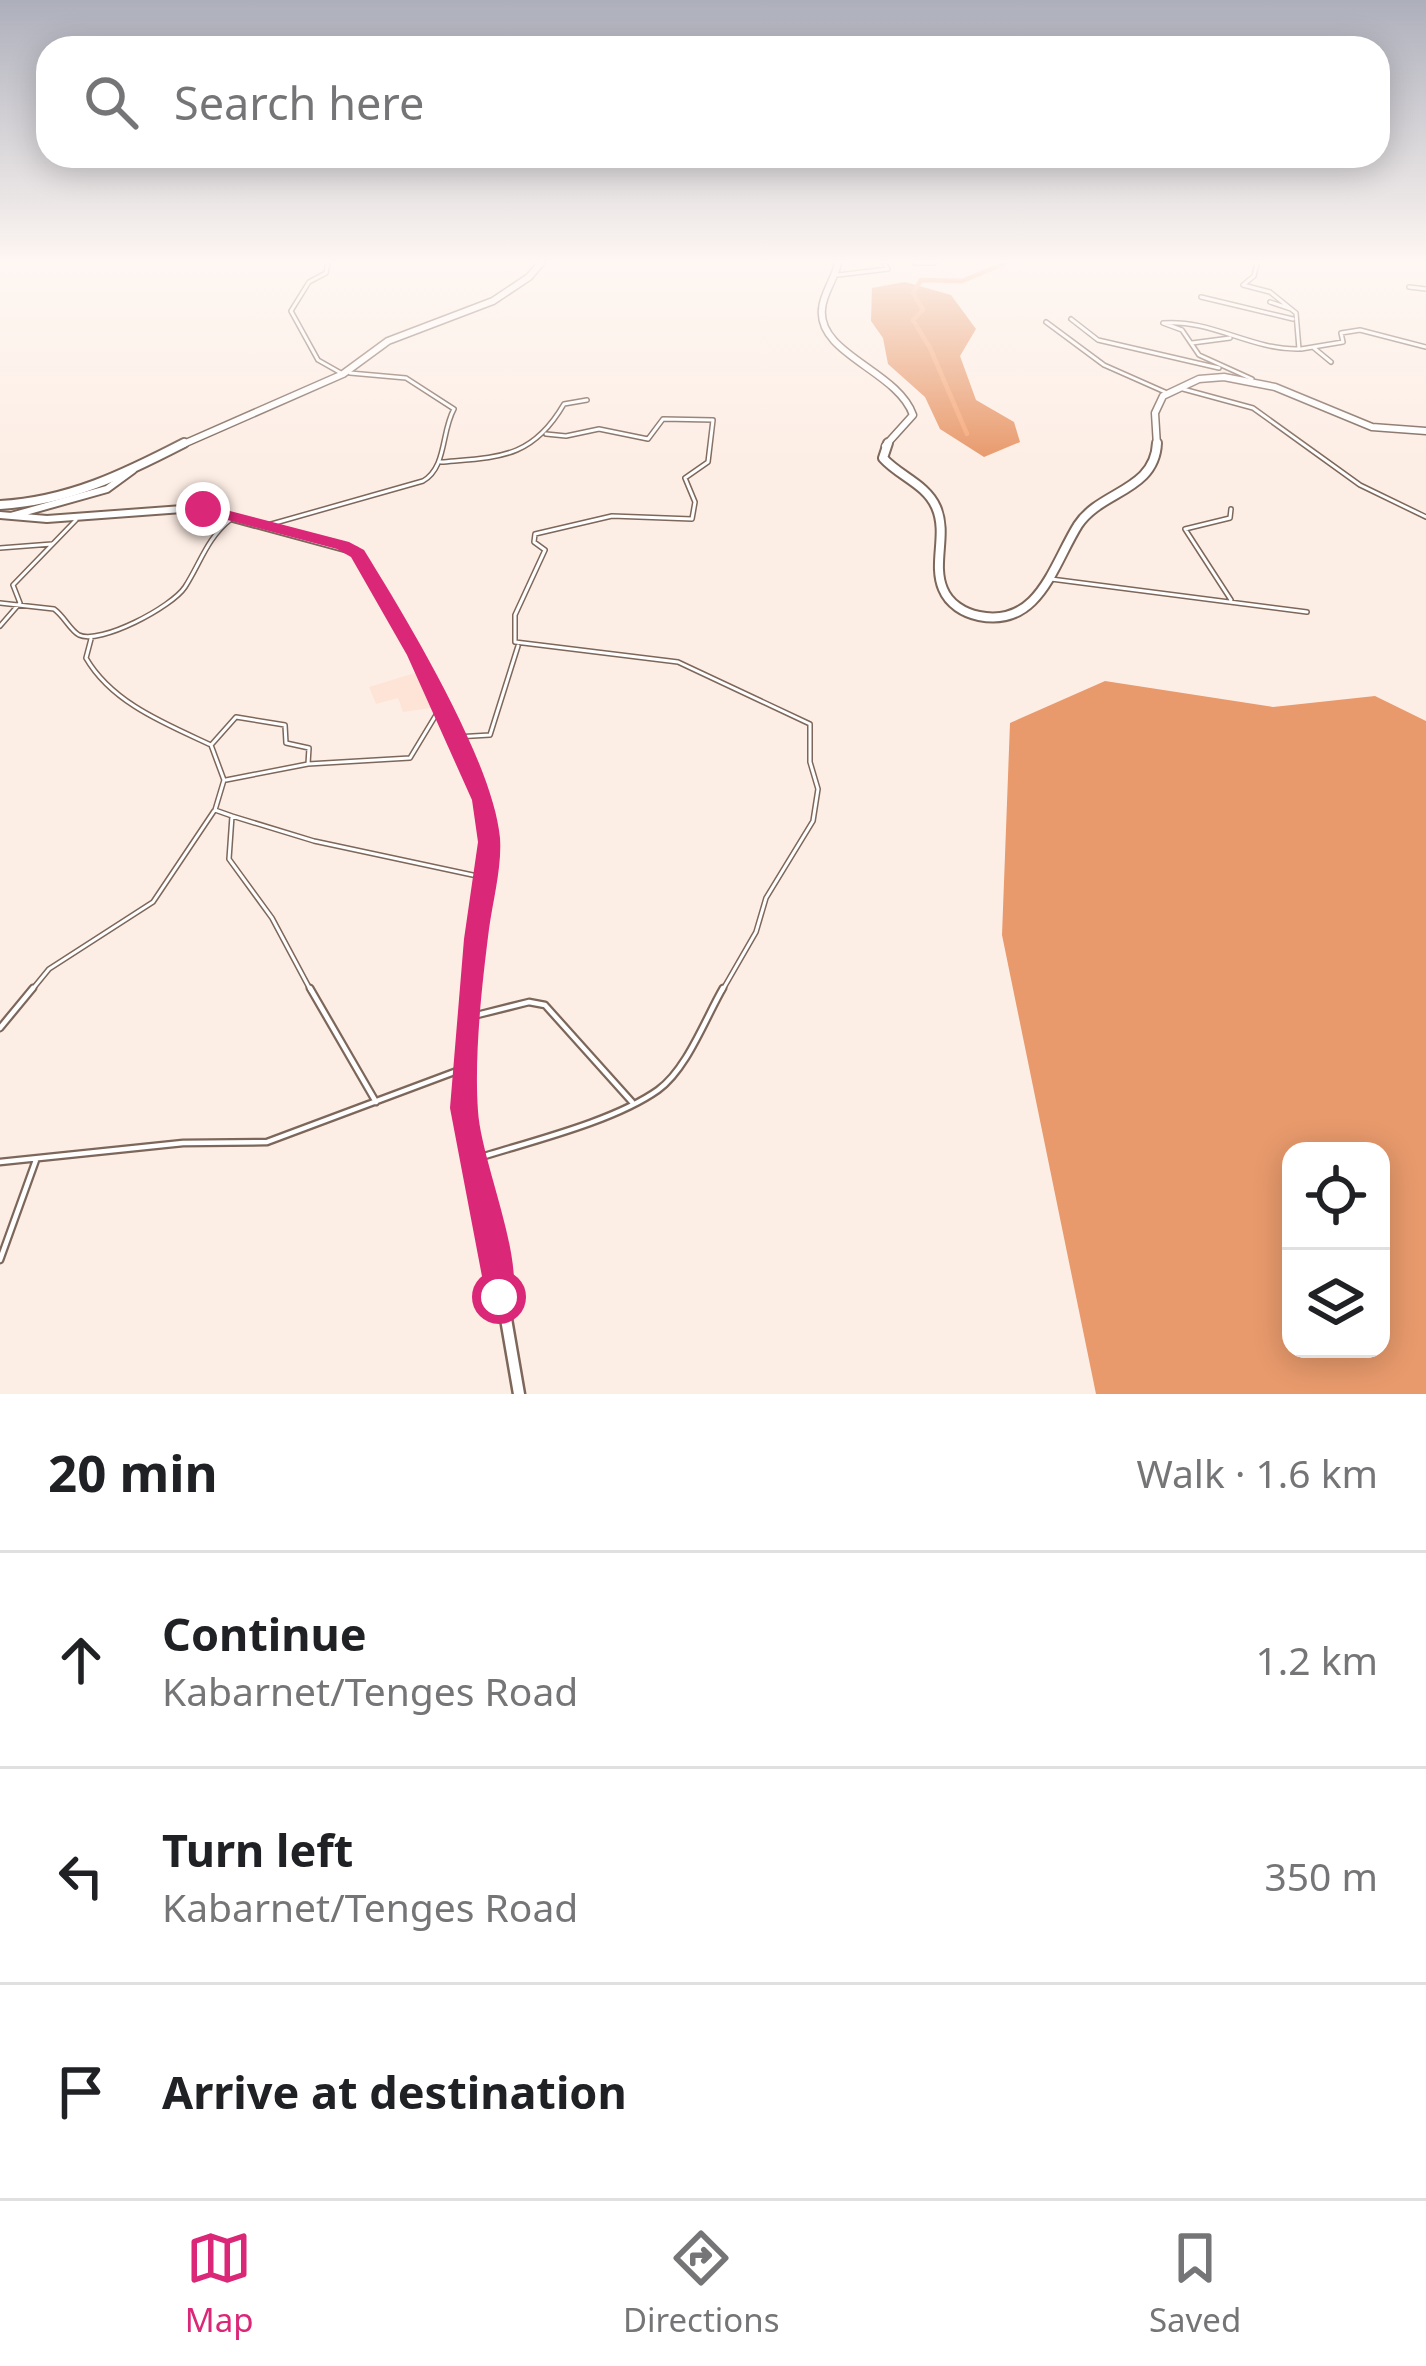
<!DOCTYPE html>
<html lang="en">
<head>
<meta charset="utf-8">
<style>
  body { margin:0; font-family:"Noto Sans",sans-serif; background:#f6f6f6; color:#202124 }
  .controls { position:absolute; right:36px; bottom:36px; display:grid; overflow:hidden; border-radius:24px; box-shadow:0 6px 30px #0003 }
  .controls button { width:108px; height:108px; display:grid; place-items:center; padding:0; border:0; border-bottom:3px solid #e0e0e0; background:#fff; color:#202124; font:60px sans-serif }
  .stop { position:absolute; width:36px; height:36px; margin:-27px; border:9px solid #db2777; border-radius:50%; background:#fff }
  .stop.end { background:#db2777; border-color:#fff; box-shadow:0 3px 12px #0008 }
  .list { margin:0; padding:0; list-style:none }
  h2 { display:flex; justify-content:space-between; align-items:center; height:156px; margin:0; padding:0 48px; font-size:51px }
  h2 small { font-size:39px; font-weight:400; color:#757577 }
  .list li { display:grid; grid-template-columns:78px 1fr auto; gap:36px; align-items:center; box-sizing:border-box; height:216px; padding:0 48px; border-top:3px solid #e0e0e0 }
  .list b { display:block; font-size:45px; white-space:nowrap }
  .list p { margin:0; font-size:39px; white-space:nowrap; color:#757577 }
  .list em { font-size:39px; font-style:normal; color:#757577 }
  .icon { flex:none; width:66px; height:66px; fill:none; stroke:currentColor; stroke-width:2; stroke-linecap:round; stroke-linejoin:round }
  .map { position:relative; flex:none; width:1426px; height:1394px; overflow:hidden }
  .search { position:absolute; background:#fff; box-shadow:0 6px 30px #0003; left:36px; right:36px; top:36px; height:132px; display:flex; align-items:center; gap:30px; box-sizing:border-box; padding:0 42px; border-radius:36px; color:#757577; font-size:45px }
  .sheet { height:804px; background:#fff }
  nav { display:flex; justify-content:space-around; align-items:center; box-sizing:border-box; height:168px; border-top:3px solid #e0e0e0; background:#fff; font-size:33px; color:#757577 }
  nav a { display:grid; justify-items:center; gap:6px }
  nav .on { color:#db2777 }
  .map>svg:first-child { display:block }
  .built { fill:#fee4d6 }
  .forest { fill:#e89a6c; fill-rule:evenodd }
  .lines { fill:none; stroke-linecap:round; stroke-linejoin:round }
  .river { stroke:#f6a778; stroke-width:4.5 }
  .street-far1-casing { stroke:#7d675b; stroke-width:6 }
  .street-casing { stroke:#7d675b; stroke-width:9 }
  .secondary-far2-casing { stroke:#7d675b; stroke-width:10 }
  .secondary-far1-casing { stroke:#7d675b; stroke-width:14 }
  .secondary-casing { stroke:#7d675b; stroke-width:15 }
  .primary-far1-casing { stroke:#7d675b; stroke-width:9 }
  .primary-casing { stroke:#7d675b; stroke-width:12 }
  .street-far1 { stroke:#fff; stroke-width:3 }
  .street { stroke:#fff; stroke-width:4.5 }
  .secondary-far2 { stroke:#fff; stroke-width:6 }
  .secondary-far1 { stroke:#fff; stroke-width:9 }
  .secondary { stroke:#fff; stroke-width:10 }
  .primary-far1 { stroke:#fff; stroke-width:6 }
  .primary { stroke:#fff; stroke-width:8 }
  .route { fill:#db2777 }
</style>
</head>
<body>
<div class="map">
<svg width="1426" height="1394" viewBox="0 0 1426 1394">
  <rect width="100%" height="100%" fill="#fdeee5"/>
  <!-- built -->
  <path class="built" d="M418 672 438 707 403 712 398 698 376 704 369 687Z"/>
  <!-- forest -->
  <path class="forest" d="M905 282 951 295 976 329 960 356 976 400 1014 422 1020 442 984 457 940 429 925 397 888 364 883 338 871 321 872 288Z
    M1105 681 1273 707 1375 696 1426 721V1394H1096L1002 935 1010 723ZM1291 1151H1381V1349H1291Z"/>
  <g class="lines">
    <!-- river -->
    <path class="river" d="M967 434 930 348 913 320 923 310 913 293 921 280 962 281 1006 263"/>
    <defs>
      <path id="street-far1" d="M328 263 326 273 309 282 291 311 318 360 341 373
        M915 263H934
        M838 275 888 269 884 263
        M1409 287 1426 289
        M1201 297 1293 319
        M1270 302 1291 309
        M1071 319 1098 340 1219 368
        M1046 322 1104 365 1165 392
        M1192 343 1230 338
        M1314 348 1331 362
        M1301 349 1343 342 1341 333 1360 330 1426 347
        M1252 379 1199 355 1182 330 1163 323C1211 319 1251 350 1299 349L1296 313 1270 292 1243 285 1254 276 1257 263
        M1183 389 1253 408 1360 485 1426 517
        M546 434 566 436 599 429 648 439 663 419 713 420 708 462 685 478 695 502 692 519 612 516 535 534 534 542 545 550 515 615V642L678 662 810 724V762L818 789 813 821 766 898 756 932 722 991
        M441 462C499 457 532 459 564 404L587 400
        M1231 509 1230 518 1185 529 1231 600
        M268 525 423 481C447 467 441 432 454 409L406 378 350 373
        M0 548 52 544
        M1051 579 1307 612
        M0 603 54 609C64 616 70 630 79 635 100 645 172 607 185 587 201 562 207 538 231 519
        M0 626 20 603 13 585 76 520
        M91 639 86 658C112 703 166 724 211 745L224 780 215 810 232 816 229 859 272 918 311 991
        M456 737 490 735 518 646
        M212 744 236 717 285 725 286 743 309 748 308 764
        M226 780 308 764 410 758 439 710
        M232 816 314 841 482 877
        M31 991 49 969 153 902 214 811"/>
      <path id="street" d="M310 988 376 1102
        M477 1015 529 1002 545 1005 632 1102
        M0 1028 33 988
        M475 1159C528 1142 613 1122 658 1090 687 1069 705 1019 723 988
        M0 1162 183 1143 267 1142 465 1068
        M0 1260 36 1160"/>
      <path id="secondary-far2" d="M0 515 47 519 196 508 355 551 429 682
        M11 516 107 489 133 470"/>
      <path id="secondary-far1" d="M428 679 487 813 489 842 472 991"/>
      <path id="secondary" d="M473 988 464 1108 468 1145 491 1232 519 1394"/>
      <path id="primary-far1" d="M838 263C835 279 823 293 822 309 817 354 898 371 913 415L885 446
        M179 446 343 374 388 341 493 301 529 277 541 263
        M1157 446 1155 413 1163 396 1199 379 1224 377 1275 387 1372 427 1426 431"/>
      <path id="primary" d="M888 443 883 458C899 476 926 484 936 507 948 534 932 563 943 589 949 604 964 613 979 616 1039 628 1053 565 1078 525 1100 491 1155 491 1157 443
        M0 505C69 501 124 474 184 443"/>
    </defs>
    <!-- street-far1 casing -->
    <use href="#street-far1" class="street-far1-casing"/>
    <!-- street casing -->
    <use href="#street" class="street-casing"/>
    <!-- secondary-far2 casing -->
    <use href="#secondary-far2" class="secondary-far2-casing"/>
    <!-- secondary-far1 casing -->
    <use href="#secondary-far1" class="secondary-far1-casing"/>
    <!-- secondary casing -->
    <use href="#secondary" class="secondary-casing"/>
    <!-- primary-far1 casing -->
    <use href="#primary-far1" class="primary-far1-casing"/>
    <!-- primary casing -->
    <use href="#primary" class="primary-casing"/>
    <!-- street-far1 -->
    <use href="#street-far1" class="street-far1"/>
    <!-- street -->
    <use href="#street" class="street"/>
    <!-- secondary-far2 -->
    <use href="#secondary-far2" class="secondary-far2"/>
    <!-- secondary-far1 -->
    <use href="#secondary-far1" class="secondary-far1"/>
    <!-- secondary -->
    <use href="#secondary" class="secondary"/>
    <!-- primary-far1 -->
    <use href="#primary-far1" class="primary-far1"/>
    <!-- primary -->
    <use href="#primary" class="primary"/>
  </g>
  <!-- sky -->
  <linearGradient id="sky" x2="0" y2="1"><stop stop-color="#adafbb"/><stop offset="0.57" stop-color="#fef7f3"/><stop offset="1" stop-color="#fef7f3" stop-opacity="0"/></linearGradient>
  <rect width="1426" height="459" fill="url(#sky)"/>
  <!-- route -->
  <path class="route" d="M203 504 349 542 364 550C406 618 493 761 500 838 502 867 493 900 489 929 482 984 474 1056 478 1111 481 1162 528 1265 510 1308L499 1312 488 1308 450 1108 464 939 478 842 472 800 407 655 351 557 337 549 197 512V506Z"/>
</svg>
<div class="controls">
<button><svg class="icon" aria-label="locate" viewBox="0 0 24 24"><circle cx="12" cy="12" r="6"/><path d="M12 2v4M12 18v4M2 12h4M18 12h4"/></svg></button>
<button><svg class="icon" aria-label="layers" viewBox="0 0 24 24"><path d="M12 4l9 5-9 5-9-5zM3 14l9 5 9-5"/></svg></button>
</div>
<div class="stop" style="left:499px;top:1297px"></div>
<div class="stop end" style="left:203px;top:509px"></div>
<div class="search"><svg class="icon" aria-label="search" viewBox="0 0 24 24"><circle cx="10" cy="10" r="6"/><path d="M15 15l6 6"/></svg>Search here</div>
</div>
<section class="sheet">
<h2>20 min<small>Walk · 1.6 km</small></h2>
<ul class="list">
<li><svg class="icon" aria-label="ahead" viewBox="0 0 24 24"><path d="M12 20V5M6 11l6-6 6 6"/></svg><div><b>Continue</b><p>Kabarnet/Tenges Road</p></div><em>1.2 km</em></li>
<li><svg class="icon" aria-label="left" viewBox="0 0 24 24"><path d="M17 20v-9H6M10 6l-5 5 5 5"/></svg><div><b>Turn left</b><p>Kabarnet/Tenges Road</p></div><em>350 m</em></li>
<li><svg class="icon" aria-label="arrive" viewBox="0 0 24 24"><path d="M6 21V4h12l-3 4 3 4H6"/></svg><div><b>Arrive at destination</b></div></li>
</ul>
</section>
<nav>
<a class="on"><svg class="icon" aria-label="map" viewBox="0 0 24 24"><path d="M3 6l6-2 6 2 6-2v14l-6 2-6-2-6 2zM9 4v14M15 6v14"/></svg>Map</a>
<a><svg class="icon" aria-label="directions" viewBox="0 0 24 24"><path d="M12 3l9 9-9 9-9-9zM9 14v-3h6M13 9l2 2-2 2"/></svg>Directions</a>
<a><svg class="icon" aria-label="saved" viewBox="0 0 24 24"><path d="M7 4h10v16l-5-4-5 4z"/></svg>Saved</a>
</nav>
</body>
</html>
